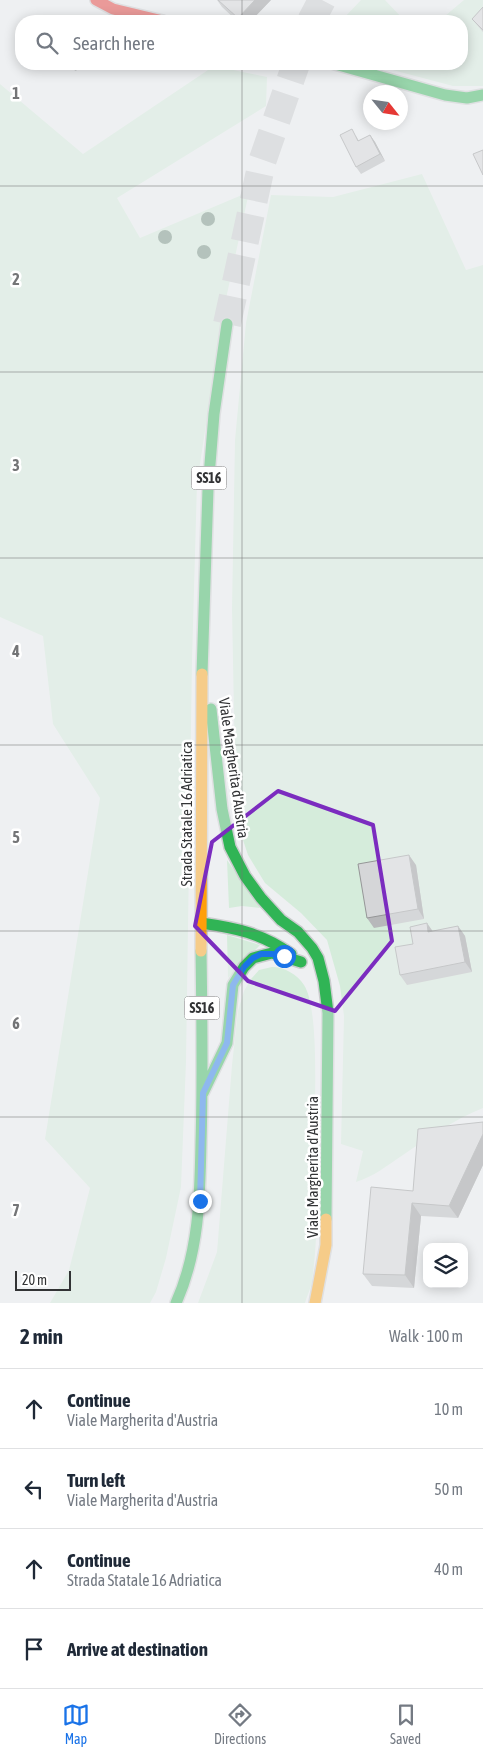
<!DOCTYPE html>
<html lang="en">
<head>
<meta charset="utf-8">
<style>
  body { margin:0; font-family:"Asap Condensed",sans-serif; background:#f2f2f3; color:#1f2937 }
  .controls { position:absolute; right:15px; bottom:15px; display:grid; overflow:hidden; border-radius:10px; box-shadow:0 2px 12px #0003 }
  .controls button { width:45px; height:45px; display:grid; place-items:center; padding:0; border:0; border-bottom:1px solid #e0e1e3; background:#fff; color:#1f2937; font:25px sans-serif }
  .compass { position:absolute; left:363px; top:85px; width:45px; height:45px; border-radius:50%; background:#fff; box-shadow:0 2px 12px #0003; rotate:120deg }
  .scale { position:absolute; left:15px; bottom:12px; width:56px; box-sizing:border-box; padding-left:5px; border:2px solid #323335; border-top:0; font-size:14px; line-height:18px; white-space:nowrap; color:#323335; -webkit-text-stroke:4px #fff; paint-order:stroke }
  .stop { position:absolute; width:15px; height:15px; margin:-11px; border:4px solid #1a73e8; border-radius:50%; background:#fff }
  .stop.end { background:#1a73e8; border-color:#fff; box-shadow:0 1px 5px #0008 }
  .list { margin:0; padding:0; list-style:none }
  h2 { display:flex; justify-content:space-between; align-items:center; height:65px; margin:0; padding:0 20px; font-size:21px }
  h2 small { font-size:16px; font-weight:400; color:#747a83 }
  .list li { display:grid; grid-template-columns:32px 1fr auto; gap:15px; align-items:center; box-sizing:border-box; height:80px; padding:0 20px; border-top:1px solid #e0e1e3 }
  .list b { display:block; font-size:19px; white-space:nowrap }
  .list p { margin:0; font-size:16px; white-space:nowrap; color:#747a83 }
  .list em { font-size:16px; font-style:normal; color:#747a83 }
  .icon { flex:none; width:28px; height:28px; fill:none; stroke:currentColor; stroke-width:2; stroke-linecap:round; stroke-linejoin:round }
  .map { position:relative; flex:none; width:483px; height:1303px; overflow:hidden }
  .search { position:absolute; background:#fff; box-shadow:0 2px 12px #0003; left:15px; right:15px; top:15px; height:55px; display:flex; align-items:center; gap:12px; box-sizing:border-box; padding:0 18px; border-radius:20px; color:#747a83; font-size:19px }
  .sheet { height:385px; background:#fff }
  nav { display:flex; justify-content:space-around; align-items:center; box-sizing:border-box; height:70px; border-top:1px solid #e0e1e3; background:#fff; font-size:14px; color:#747a83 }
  nav a { display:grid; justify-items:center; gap:2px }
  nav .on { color:#1a73e8 }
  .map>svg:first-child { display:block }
  .green { fill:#d5ecdb }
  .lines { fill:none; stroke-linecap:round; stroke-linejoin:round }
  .primary-tunnel { stroke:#c8cacc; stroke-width:28; stroke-dasharray:28 14; stroke-linecap:butt }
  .fast-casing { stroke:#cccdcf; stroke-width:14 }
  .slow-casing { stroke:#cccdcf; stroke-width:14 }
  .jam-casing { stroke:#cccdcf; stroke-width:14 }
  .fast { stroke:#30b455; stroke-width:11 }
  .slow { stroke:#ff9f0a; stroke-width:11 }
  .jam { stroke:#e5322d; stroke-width:11 }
  .tree { fill:#6e8a7a }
  .wall { fill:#b7b8ba }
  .shaded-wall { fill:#959697 }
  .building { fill:#d5d6d8; stroke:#959697 }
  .route { stroke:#1a73e8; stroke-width:6 }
  .marked { fill:none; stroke:#7b2cbf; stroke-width:4; stroke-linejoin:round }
  .grid { fill:none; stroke:#747577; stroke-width:1; stroke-opacity:0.55 }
  .labels { text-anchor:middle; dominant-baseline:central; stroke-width:5; stroke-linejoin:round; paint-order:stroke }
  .shield { fill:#fff; stroke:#707072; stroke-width:1 }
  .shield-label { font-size:14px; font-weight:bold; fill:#323335 }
  .street-label { font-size:15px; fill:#323335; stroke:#fff }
  .grid-label { font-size:16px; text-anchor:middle; font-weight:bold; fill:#747577; stroke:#fff; stroke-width:5; stroke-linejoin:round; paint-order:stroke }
</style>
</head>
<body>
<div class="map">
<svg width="483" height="1303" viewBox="0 0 483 1303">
  <rect width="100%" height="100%" fill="#eef0f2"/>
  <!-- green -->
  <path class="green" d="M361 0H385L405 21H341Z
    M464 0H483V86H453L370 64H462V21H439Z
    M214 66 267 77 266 106 117 198 140 238 249 192 224 308 197 483 192 661 186 1062 181 1187 166 1258 156 1292 150 1303H50L69 1270 90 1188 45 1139 100 798 53 724 43 636 0 617V84L83 154Z
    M422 174 466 270 483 265V1108C455 1119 428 1138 403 1155 388 1165 373 1177 356 1182L363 1151 341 1144 344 1016 340 986 327 940 301 913 265 883 248 855 236 819 232 609 235 440 246 323 271 195 333 197Z
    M227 860 260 908 242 906 229 908Z
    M227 935 260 945 228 978Z
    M272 967C284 967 297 974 304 985 318 1006 315 1085 315 1113 316 1169 320 1226 312 1281 311 1288 307 1296 305 1303H198L217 1252 232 1065 238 1011 244 991 251 979 259 970Z"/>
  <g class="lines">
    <!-- primary-tunnel -->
    <path class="primary-tunnel" d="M311 21 322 0
      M227 324 262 162 296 64"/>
    <defs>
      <path id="fast" d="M335 64 445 95 467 98 483 95
        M202 674 208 489 214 414 227 324
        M211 709 222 809 230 847 245 876 261 898 281 920 298 932 312 948 318 958 324 981 328 1013 326 1219
        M201 923C236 928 261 933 291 954
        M203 1093 227 1043 233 985 244 967 253 958 272 953 301 962
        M176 1303C199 1252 200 1197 201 1142 203 1078 202 1015 201 951"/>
      <path id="slow" d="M201 951 202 674
        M315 1303 326 1245V1219"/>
      <path id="jam" d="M96 0 113 9 163 21"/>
    </defs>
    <!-- fast casing -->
    <use href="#fast" class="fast-casing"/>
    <!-- slow casing -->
    <use href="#slow" class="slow-casing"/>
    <!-- jam casing -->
    <use href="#jam" class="jam-casing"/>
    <!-- fast -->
    <use href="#fast" class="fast"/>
    <!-- slow -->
    <use href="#slow" class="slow"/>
    <!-- jam -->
    <use href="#jam" class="jam"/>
  </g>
  <!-- trees -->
  <g class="tree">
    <circle cx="208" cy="219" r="7"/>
    <circle cx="165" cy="237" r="7"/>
    <circle cx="204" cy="252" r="7"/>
  </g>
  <!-- wall -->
  <path class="wall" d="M217 0H271L251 21H237L222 7Z
    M483 7V32L477 25 472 19Z
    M61 64H79L76 71Z
    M370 135 375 142 385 161 361 174 356 167V136L359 141Z
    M416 865 424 919 374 928 367 918Z
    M458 926 465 936 472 972 407 985 400 975 413 944 432 931Z
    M483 1122V1165L458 1218 421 1216 414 1288 372 1286 363 1274 413 1191Z"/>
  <!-- shaded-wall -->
  <path class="shaded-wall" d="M255 0H271L251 21H240L238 18Z
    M71 64H79L76 71Z
    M370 135 375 142 385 161 380 154Z
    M409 855 416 865 424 919 418 909Z
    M427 923 434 933 428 932Z
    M458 926 465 936 472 972 465 962Z
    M483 1134V1165L458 1218 449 1206Z
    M412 1203 421 1216 414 1288 405 1275Z"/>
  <!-- building -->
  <path class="building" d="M218 0H255L238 18Z
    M483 7V30L472 19Z
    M352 129 358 141 370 135 380 154 356 167 340 135Z
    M483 150V175L473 154Z
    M409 855 418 909 367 918 358 864Z
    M427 923 428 932 458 926 465 962 400 975 395 947 413 944 410 927Z
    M483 1122V1134L449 1206 412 1203 405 1275 363 1274 371 1187 413 1191 418 1129Z"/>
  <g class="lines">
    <!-- route -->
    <path class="route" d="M200 1201 203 1093 227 1043 233 985 244 967 253 958 261 954H272L284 956"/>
  </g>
  <!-- marked area -->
  <path d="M0 0H483V1303H0ZM278 791 373 825 392 941 335 1011 248 981 195 926 212 842Z" fill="#eef0f2" fill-opacity=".55" fill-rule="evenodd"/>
  <path class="marked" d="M278 791 373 825 392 941 335 1011 248 981 195 926 212 842Z"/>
  <!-- grid -->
  <path class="grid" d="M242 0V21M242 64V1303M0 186H483M0 372H483M0 558H483M0 745H483M0 931H483M0 1117H483"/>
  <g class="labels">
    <!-- shield labels -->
    <g class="shield">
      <rect x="191.5" y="466.5" width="35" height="23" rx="4"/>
      <rect x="184.5" y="996.5" width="35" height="23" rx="4"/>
    </g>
    <g class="shield-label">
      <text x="209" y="478">SS16</text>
      <text x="202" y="1008">SS16</text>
    </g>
    <!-- street labels -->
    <g class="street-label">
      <text transform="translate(234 768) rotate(82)">Viale Margherita d'Austria</text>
      <text transform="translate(186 814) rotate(-90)">Strada Statale 16 Adriatica</text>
      <text transform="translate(312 1167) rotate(-90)">Viale Margherita d'Austria</text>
    </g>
  </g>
  <g class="grid-label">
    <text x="16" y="99">1</text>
    <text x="16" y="285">2</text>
    <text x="16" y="471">3</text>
    <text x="16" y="657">4</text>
    <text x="16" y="843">5</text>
    <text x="16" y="1029">6</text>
    <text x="16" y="1216">7</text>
  </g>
</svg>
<div class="controls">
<button><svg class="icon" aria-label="layers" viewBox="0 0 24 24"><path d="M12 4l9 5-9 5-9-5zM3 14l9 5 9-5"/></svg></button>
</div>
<svg class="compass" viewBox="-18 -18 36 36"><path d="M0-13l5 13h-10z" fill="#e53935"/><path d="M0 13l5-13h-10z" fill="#747a83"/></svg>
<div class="scale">20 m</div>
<div class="stop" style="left:284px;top:956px"></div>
<div class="stop end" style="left:200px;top:1201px"></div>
<div class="search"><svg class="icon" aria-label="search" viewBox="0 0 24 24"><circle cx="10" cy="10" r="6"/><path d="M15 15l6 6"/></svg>Search here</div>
</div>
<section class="sheet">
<h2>2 min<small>Walk · 100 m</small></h2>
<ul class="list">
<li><svg class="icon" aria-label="ahead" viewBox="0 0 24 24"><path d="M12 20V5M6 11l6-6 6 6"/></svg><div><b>Continue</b><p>Viale Margherita d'Austria</p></div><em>10 m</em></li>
<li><svg class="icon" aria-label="left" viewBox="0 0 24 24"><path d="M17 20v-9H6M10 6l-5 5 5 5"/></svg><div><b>Turn left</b><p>Viale Margherita d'Austria</p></div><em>50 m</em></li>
<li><svg class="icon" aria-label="ahead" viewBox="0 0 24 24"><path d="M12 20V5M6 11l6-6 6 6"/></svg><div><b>Continue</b><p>Strada Statale 16 Adriatica</p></div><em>40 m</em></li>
<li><svg class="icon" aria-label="arrive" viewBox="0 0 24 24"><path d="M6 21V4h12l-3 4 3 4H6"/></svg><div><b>Arrive at destination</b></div></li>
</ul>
</section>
<nav>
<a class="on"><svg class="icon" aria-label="map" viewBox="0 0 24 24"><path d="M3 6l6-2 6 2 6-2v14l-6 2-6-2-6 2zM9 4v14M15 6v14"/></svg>Map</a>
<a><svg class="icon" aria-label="directions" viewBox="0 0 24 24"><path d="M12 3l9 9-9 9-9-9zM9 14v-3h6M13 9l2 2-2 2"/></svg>Directions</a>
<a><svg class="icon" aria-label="saved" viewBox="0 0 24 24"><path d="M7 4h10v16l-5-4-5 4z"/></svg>Saved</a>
</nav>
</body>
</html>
